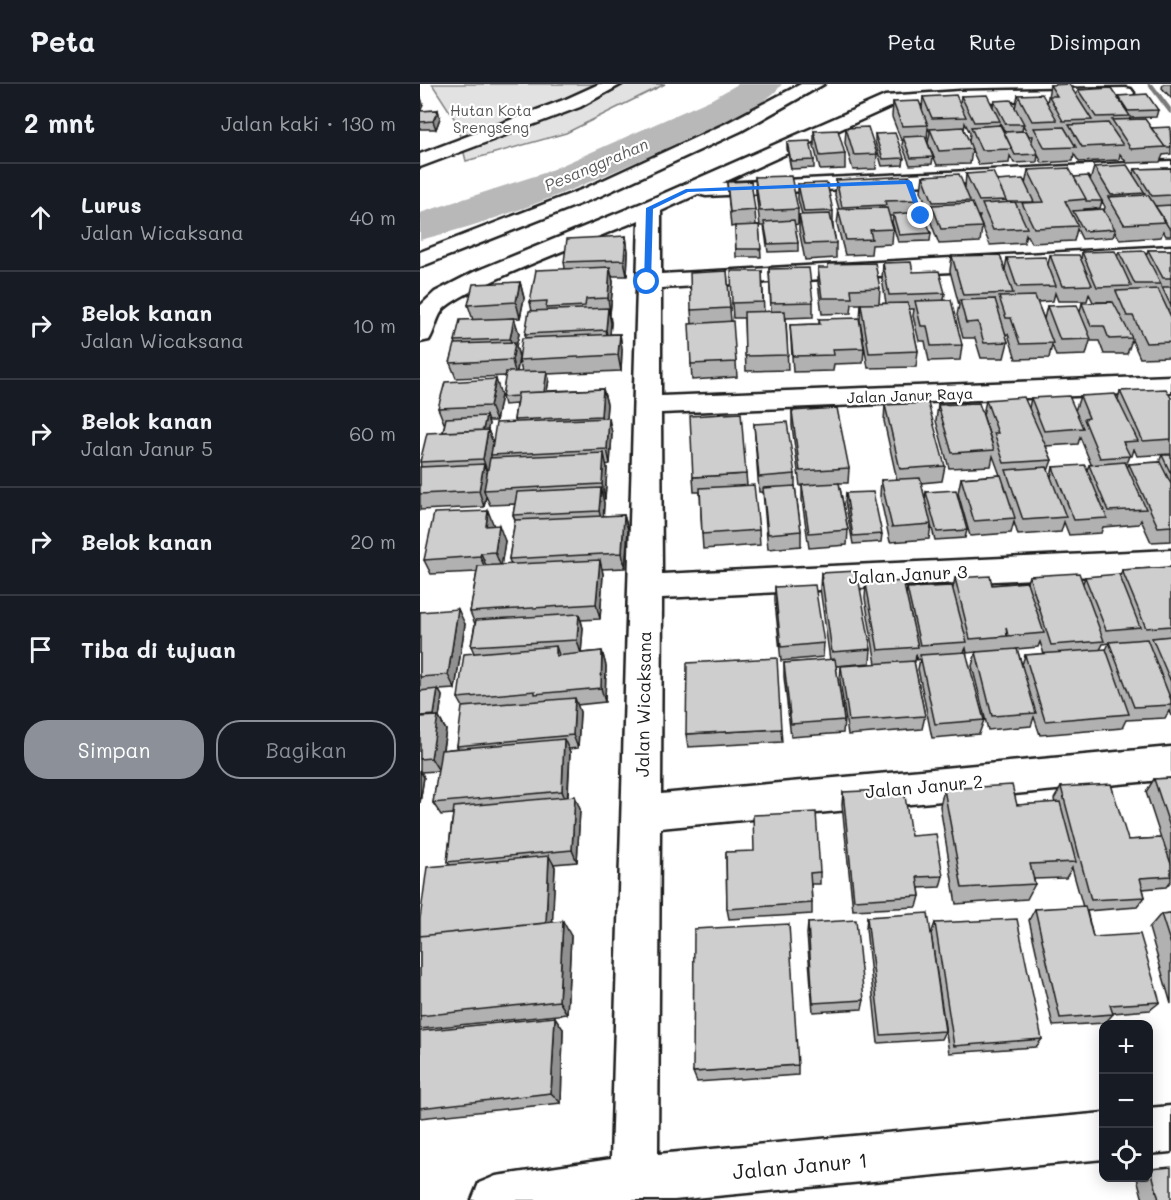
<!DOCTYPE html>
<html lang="id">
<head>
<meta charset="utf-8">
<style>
  body { margin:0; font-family:Mali,sans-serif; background:#242831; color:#f1f3f6 }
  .controls { position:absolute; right:18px; bottom:18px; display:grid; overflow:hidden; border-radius:12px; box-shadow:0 3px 15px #0003 }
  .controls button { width:54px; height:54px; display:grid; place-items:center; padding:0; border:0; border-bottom:2px solid #363941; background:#171b24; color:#f1f3f6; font:30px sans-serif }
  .stop { position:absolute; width:18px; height:18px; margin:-14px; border:4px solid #1a73e8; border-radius:50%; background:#fff }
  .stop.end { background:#1a73e8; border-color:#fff; box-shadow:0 2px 6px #0008 }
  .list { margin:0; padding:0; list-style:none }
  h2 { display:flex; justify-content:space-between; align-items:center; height:78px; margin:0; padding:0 24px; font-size:26px }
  h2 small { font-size:20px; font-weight:400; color:#9ea1a6 }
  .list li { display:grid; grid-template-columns:39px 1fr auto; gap:18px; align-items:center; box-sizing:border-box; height:108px; padding:0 24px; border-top:2px solid #363941 }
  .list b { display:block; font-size:22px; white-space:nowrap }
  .list p { margin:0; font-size:20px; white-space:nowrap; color:#9ea1a6 }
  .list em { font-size:20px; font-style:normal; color:#9ea1a6 }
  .actions { display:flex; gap:12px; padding:18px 24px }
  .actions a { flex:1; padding:14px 0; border:2px solid #8c9099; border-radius:24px; text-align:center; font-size:21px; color:#8c9099 }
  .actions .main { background:#8c9099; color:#fff }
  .icon { flex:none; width:33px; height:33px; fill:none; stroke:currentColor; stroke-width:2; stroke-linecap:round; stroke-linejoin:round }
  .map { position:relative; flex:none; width:751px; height:1116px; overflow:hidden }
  header { display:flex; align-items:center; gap:36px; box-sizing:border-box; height:84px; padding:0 30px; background:#171b24; border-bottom:2px solid #363941 }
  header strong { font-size:28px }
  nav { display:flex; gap:33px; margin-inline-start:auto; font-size:21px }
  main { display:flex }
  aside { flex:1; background:#171b24 }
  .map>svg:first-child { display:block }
  .green { fill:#e2e2e2; stroke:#7f7f7f; stroke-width:1.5 }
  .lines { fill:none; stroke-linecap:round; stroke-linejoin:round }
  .stream { fill:#7a7a7a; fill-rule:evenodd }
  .river { fill:#b8b8b8; fill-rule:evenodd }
  .minor-casing { stroke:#1c1c1c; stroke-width:5 }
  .minor { fill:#fff; fill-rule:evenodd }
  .wall { fill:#b1b1b1; stroke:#1c1c1c; stroke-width:1.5; fill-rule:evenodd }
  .shaded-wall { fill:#909090; stroke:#1c1c1c; stroke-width:1.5 }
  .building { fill:#cecece; stroke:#1c1c1c; stroke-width:1.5 }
  .route { fill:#1a73e8 }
  .labels { text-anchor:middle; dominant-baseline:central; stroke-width:4.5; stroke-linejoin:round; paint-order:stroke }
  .far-park-label { font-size:15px; fill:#575757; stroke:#fff }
  .far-street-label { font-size:15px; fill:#1c1c1c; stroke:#fff }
  .far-water-label { font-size:16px; font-style:italic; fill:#5a5a5a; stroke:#fff }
  .street-label { font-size:18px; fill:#1c1c1c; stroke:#fff }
  .near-street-label { font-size:21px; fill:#1c1c1c; stroke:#fff }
</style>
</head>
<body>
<header>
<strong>Peta</strong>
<nav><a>Peta</a><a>Rute</a><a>Disimpan</a></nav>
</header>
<main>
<aside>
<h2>2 mnt<small>Jalan kaki · 130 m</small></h2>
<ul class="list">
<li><svg class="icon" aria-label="ahead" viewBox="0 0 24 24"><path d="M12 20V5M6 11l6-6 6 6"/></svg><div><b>Lurus</b><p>Jalan Wicaksana</p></div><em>40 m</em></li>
<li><svg class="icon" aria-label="right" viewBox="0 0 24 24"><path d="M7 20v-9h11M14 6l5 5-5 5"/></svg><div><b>Belok kanan</b><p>Jalan Wicaksana</p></div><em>10 m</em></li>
<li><svg class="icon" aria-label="right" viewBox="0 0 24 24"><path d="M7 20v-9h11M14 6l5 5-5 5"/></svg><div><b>Belok kanan</b><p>Jalan Janur 5</p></div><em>60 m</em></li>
<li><svg class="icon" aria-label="right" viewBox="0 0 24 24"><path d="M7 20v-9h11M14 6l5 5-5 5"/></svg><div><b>Belok kanan</b></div><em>20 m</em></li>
<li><svg class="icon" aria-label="arrive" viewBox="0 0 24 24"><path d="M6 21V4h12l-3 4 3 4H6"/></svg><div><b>Tiba di tujuan</b></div></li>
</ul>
<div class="actions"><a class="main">Simpan</a><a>Bagikan</a></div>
</aside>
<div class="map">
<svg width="751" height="1116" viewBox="0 0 751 1116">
  <rect width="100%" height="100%" fill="#fff"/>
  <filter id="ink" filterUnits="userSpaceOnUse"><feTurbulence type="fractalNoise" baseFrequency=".0167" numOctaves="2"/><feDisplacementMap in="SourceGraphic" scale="12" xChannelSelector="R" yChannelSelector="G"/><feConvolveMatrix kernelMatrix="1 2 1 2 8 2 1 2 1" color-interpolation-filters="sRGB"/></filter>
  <g filter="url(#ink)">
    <!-- green -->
    <path class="green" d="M12 0H245L146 49 46 77 36 37Z"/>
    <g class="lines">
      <!-- stream -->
      <path class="stream" d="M727 0H733L751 24V30L749 29Z"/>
      <!-- river -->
      <path class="river" d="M318 0H362C346 23 298 40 272 52 184 93 95 133 0 156V129L124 89 292 15Z"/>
      <defs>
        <path id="minor" d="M179 0H202L160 23 0 83V70L146 15Z
          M381 0H404L321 47 180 112 0 183V168L166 104 307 39Z
          M705 4 711 5 714 9 711 13 474 21 302 99 751 77V89L286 112 278 110 241 127V190L751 162V176L241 204V312L751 292V308L241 329 242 490 751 466V488L242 514 241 710 751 663V695L240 744 238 1070 684 1029V1075L254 1116H52L59 1099 76 1092 191 1075 219 136C187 150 36 206 22 227 16 235 15 247 9 256L0 258V222L15 208 54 188 222 119 465 12 540 7Z
          M751 1022V1068L728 1070V1024Z"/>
      </defs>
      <!-- minor casing -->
      <use href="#minor" class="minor-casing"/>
      <!-- minor -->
      <use href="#minor" class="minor"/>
    </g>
    <!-- wall -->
    <path class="wall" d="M743 0H751V14L742 4Z
      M630 1 656 12 658 6 697 13 698 12 738 26 736 33 710 34 709 36 731 44H751V70L743 71 740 78 707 79 700 70 699 76 659 78 654 70 653 77 622 79 618 71 617 78 594 79 590 72 589 79 559 81 552 66 550 80 517 81 508 59 510 48 508 44 507 55H506L513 73 512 80 490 81 482 61 483 56H481L472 33 473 18 502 24 503 13 540 19 541 12 573 22 574 17 595 24 598 11 627 19ZM545 39 550 49 549 57 544 47ZM580 39 585 48 602 47 603 41 609 52H613L612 57 584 48 579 41Z
      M0 11 3 21 0 27 18 26 20 34 16 45H0Z
      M426 44 457 70 456 85 433 86 425 59Z
      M394 47 425 70V85L400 86 394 62Z
      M455 50 484 74 483 81 462 82 455 58Z
      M367 58 394 76V84L371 85 367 65Z
      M674 83 713 90 715 85 751 84V152H746L743 147 741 153 700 156 695 147 693 153 662 155 657 145 654 157 611 159 606 150 604 159 570 161 559 135 560 132H558L562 143 560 158 519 160 510 136 511 132 501 107 503 92 545 103 546 90 577 97 605 101 608 86 654 93 670 97ZM682 117 685 123 684 127 664 126V125L680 124Z
      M335 93 378 125V140L374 141 378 159V167L348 168 344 142H340L336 108Z
      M416 96 499 116 497 129 511 149 510 157 478 158 472 138 473 132H469L473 145 472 160 452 161 451 170 425 171 417 140 419 125 415 111Z
      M307 98 335 126 336 141H339L341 173H316L315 142 311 143Z
      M378 100 413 127V142L416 159V174L385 176 379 146V131H382L378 115Z
      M206 152 208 168 207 192H192L193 198 190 230 191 239 190 250H200L202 265 201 287 127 290 129 295 127 307 183 305 187 320 186 334 192 349 190 380 186 381 187 384 185 415H183L184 419 183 432 204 431 208 446 205 484 182 485 183 490 180 535 161 536 163 544 161 569 182 567 186 582 185 618 157 621 160 628 158 664 148 665 150 668 148 713 160 725 157 778 134 780 135 783 132 838 151 852 147 930 0 945V835L30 781 27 778 33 730 21 731 13 719 18 687 1 688 4 693 0 719V528L45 540 35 605 19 606 22 612 19 634 26 646 23 666 38 664 37 662 43 623 38 614 54 569 51 562 55 540 50 528 57 488 11 490 4 476 74 442 85 457 81 481H91L89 475 95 436 93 431 95 420 70 421 66 412 64 423 0 426V383H1L0 376 23 348 25 339H24L18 324 81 311 76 337H68L69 340 67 346H68L73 359 95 338 94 336 96 320 84 321 82 313 86 292 36 294 30 279 36 260 35 257 53 236 48 221 100 198 104 214 100 234 82 235 94 234 99 250 96 262 99 273 106 254 105 250 112 227 110 218 145 184 144 178ZM99 276 102 288H97Z
      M728 166H751V273L720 274 712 256 707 270H684L679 257H670L666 271 636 272 632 261 629 274 596 275 588 250H585L588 258 584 274H561L555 254H543L537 231 539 221 530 187 532 172 585 185 587 174 628 180 630 171 661 175 662 168 697 173 699 168 726 172ZM635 209 638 217H667L669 210 673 218H692L662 219 660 228 627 222 624 235 617 218 633 217Z
      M463 179 493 188 525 209 524 216 542 261 540 276 509 277 505 257H499L493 232 494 225H489L498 267 496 283 448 284 440 236 441 220H432L431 229 402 230 398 199V184L460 204 459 220 466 219 462 195Z
      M349 185 393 218V233L366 234 368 286 326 287 324 234H313L312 219 342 187 344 228 351 227Z
      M307 187 311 237 316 278 317 293 272 296 271 280 272 239 271 226Z
      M399 235 444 264 443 279 414 280 413 287 373 288 370 241 399 240Z
      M700 307 751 314V370L717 372 714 365 712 372H710L706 382 707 384 709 380 739 378 742 371H751V457L731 458 721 436 719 440 683 443 681 449 649 451 644 438 641 448 598 451 594 438 591 449 550 452 538 409 541 394 580 391 573 372 571 382 529 384 516 337 518 321 572 359 563 331 566 316 609 324 611 314 655 327 660 312 698 315ZM660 353 671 380 669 381 667 386 633 383 631 393 628 387 632 376 626 362 658 360Z
      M465 321 525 382 522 397 501 399 505 416 506 408 547 446 545 454 515 456 511 441 509 455 470 458 460 412 461 396H477L464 337Z
      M372 327 429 384 428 399H419L428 446 427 461 389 464 382 416V402H380L372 342Z
      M334 340 375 390V402L381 447V462L348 465 343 408H339Z
      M326 390 327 401 339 446 340 461 283 465 282 450 280 408H274L273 393Z
      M426 409 462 450 461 458 433 460 425 417Z
      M751 483V632L749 627 745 634 706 636 702 644 620 651 614 633 611 642 568 646 552 582 556 568 547 569 546 564 544 568 564 636 559 650 512 654 498 585 500 575 497 576 496 570 495 578H494L505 632 502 645 428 651 420 596 421 582 456 580 445 514 446 500 486 512 487 504H533L535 494 572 501 607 498 609 492 663 499 665 493H700L702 486ZM620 558 624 570 605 571 602 581 597 565 618 563ZM689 559 686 566H680L683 560Z
      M401 489 451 565 450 579 416 582 424 636 423 649 371 653 364 593V579L410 576 400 504Z
      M355 503 404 559 403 573 361 577 355 518Z
      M361 645 362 658 268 663 266 650Z
      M751 694V797L746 803 723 805 725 813 717 823 667 827 673 853 740 918 730 926 693 929V930L685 939 633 942 609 836 615 825 663 823 652 784 646 794 614 795 615 800 607 815 536 820 520 722 524 705 597 721 635 719 634 715 641 703 708 756 741 754 726 708 734 695Z
      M423 708 491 752 523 792 520 803 499 804 500 812 497 823 433 826 422 721Z
      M306 768 400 788V800H391L392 819V830L309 835 307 825Z
      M751 829V920L729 844 741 830Z
      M447 833 525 947 521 955 458 959 446 844Z
      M388 839 444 916 442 925 393 928 387 850Z
      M515 839 622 955 616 963 529 969 511 850Z
      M143 945 141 1019 0 1034V947Z
      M378 981V991L277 998 273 988Z
      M731 1085 751 1116H723L717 1094H729V1086Z"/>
    <!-- shaded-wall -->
    <path class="shaded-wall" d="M0 11 3 21 0 28Z
      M18 26 20 34 16 45 13 37Z
      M206 152 208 168 207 192 204 176Z
      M190 183 193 198 190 230 188 214Z
      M100 198 104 214 100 234 96 218Z
      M188 224 191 239 189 262 186 246Z
      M94 234 99 250 96 262 99 273 96 292 92 276 94 267 90 255Z
      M200 250 202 265 201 287 198 271Z
      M127 287 129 295 125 319 123 311Z
      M76 295 81 311 76 337 70 322Z
      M183 305 187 320 185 347 181 332Z
      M66 332 69 340 65 358 62 350Z
      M189 334 192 349 190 380 187 365Z
      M68 346 74 361 71 371V373L68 390 63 375Z
      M184 369 187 384 185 415 182 400Z
      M64 380 69 395 64 406 66 412 64 423 59 407Z
      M181 404 184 419 183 442 179 427Z
      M68 427 74 442H66Z
      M204 431 208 446 205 484 202 469Z
      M79 441 85 457 81 483 75 468Z
      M61 469 67 484 66 487 60 472Z
      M180 476 183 490 180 535 176 520Z
      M38 525 45 540 35 605 28 591Z
      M159 530 163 544 161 570 157 556Z
      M136 562 141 577 136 572Z
      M182 567 186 582 185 618 181 604Z
      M18 605 22 612 19 634 26 646 19 687 11 674 17 636 14 631Z
      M155 614 160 628 158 664 153 651Z
      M144 655 150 668 147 720 142 707Z
      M0 687 4 693 0 719Z
      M155 712 160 725 157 778 152 766Z
      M129 772 135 783 132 850 126 839Z
      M143 837 151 852 147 930 139 917Z
      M135 933 143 945 141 1019 131 1009Z"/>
    <!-- building -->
    <path class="building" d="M649 0 672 36 643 37 629 12H637L630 1Z
      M691 4 710 32 676 33 658 6Z
      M622 10 637 36 612 37 598 11Z
      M727 10 738 26 708 27 698 12Z
      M536 11 546 33 512 34 503 13Z
      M567 11 580 37 554 38 541 12Z
      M591 16 604 40H586L574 17Z
      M499 17 508 41 482 42 473 18Z
      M18 26 13 37 0 38V27Z
      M725 35 745 63 711 65 692 36Z
      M688 39 703 61 662 63 649 41Z
      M580 41 592 65 561 66 551 43Z
      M448 43 457 70 434 71 426 44Z
      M543 43 552 65 519 67 510 45Z
      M644 43 656 63 625 64 614 44Z
      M750 43 751 63H745L731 44Z
      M418 46 425 70 400 72 394 47Z
      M606 47 618 70 595 71 584 48Z
      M475 49 484 74 463 75 455 50Z
      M505 52 513 73 491 74 483 53Z
      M390 57 394 76 371 77 367 58Z
      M707 81 725 109 691 111 674 83Z
      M649 84 666 115 645 117 658 142 614 144 602 119 624 118 608 86Z
      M751 84V111L732 112 715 85Z
      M573 88 586 116 559 117 546 90Z
      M539 90 550 117 513 118 503 92Z
      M371 92 378 125 340 127 335 93Z
      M490 92 499 116 465 117 466 121 422 123 416 96Z
      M668 92 682 117H666V115L654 93Z
      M603 95 614 118H587L586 116 577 97Z
      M331 97 335 126 310 128 307 98Z
      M407 99 413 127 384 128 378 100Z
      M728 111 746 138 704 140 688 113Z
      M595 118 607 144 573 146 562 120Z
      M552 119 562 143 521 145 512 121Z
      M751 121V144H749L735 122Z
      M467 124 473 145 450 146 452 155 426 156 418 125Z
      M683 125 695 145 664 147 653 127Z
      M503 128 511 149 479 151 473 130Z
      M410 130 416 159 385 160 379 131Z
      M374 136 378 159 348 160 344 138Z
      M339 141 341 165H316L315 142Z
      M206 152 204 176 144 178 147 155Z
      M728 166H751V194H743Z
      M695 167 711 202 677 203 662 168Z
      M724 167 741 200H715L699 168Z
      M580 171 593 209 543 211 532 172Z
      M630 171H659L672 201 642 202Z
      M625 173 636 202 597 203 587 174Z
      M491 178 493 188 519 187 525 209 469 211 463 179Z
      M455 179 460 204 431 205 432 214H402L398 184H408V180Z
      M190 183 188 214 166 215 165 222 126 224 127 217 110 218 116 186Z
      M389 184 393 218 351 219 349 185Z
      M307 187 310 224 271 226 270 189Z
      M311 187H342L343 218 312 219Z
      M100 198 96 218 48 221 53 200Z
      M742 203H751V222Z
      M738 205 751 233V258L726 259 713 232H707L696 207Z
      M615 212 633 259 600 260 591 234H586L579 213Z
      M575 215 588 258 564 259 558 238 546 239 540 216Z
      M531 216 542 261 511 262 507 242H501L495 217Z
      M693 218 712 254 689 255 684 242H671L662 219Z
      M488 219 498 267 449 269 441 220Z
      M657 221 671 255 640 256 627 222Z
      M188 224 186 246 105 250 109 227Z
      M365 227 368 271 325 272 324 228Z
      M94 234 90 255 35 257 40 236Z
      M439 234 444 264 413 265 414 271 373 272 370 241 400 240 399 235Z
      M313 237 316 278 271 280 269 240Z
      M200 250 198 271 99 276 102 254Z
      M95 258 92 276 30 279 35 260Z
      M127 287 124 308 98 309V312L82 313 86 288Z
      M76 295 70 322 18 324 25 298Z
      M183 305 181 332 94 336 98 309Z
      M746 305 751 314V355L723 357 700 307Z
      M695 310 718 357 703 358 710 372 680 374 664 335 669 334 660 312Z
      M649 312 663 344 624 347 611 314Z
      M604 313 632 376 584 379 574 349H578L566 316Z
      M508 319 525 382 480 385 465 321Z
      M559 319 574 366 532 369 518 321Z
      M417 324 429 384 380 387 372 327Z
      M321 329 326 390 273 393 270 332Z
      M66 332 63 346 23 348 26 334Z
      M189 334 187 365 71 371 76 339Z
      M367 338 375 390 339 393 334 340Z
      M68 346 63 375 0 378 7 349Z
      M184 369 182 400 64 406 70 374Z
      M742 371H751V390Z
      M705 378 726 425 688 427 669 381Z
      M740 378 751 400V442L738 443 709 380Z
      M64 380 59 407 0 410V383Z
      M665 381 687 434 654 436 633 383Z
      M627 383 646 433 603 436 586 386Z
      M581 391 595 434 554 437 541 394Z
      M500 394 511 440 472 443 461 396Z
      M419 399 428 446 389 449 382 401Z
      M334 401 339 446 282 450 280 404Z
      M375 402 381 447 348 450 343 404Z
      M181 404 179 427 93 431 97 408Z
      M536 406 547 446 517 448 506 408Z
      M453 408 462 450 433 452 426 409Z
      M68 427 66 442 79 441 75 468 61 469 60 472 4 476 14 429Z
      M204 431 202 469 89 475 95 436Z
      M180 476 176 520 50 528 58 482Z
      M751 483V542L726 544 702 486Z
      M437 487 451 565 412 568 401 489Z
      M659 489 684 557 631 561 609 492Z
      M699 490 720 543 686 546 665 493Z
      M570 492 572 501 607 498 624 549 588 552 586 543 587 552 550 555 535 494Z
      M483 497 498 563 458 566 446 500Z
      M395 501 404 559 361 563 355 503Z
      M532 502 547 558 500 561 487 504Z
      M38 525 28 591 0 593V528Z
      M159 530 157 556 51 562 56 536Z
      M751 552V598L732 554Z
      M727 555 751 616V621L714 623 689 558Z
      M136 562V572L182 567 181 604 115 610V607L38 614 44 570Z
      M597 565 616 629 572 632 556 568Z
      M686 565 709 630 625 637 605 571Z
      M546 568 564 636 515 640 500 571Z
      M357 574 361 645 266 650 267 579Z
      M415 575 424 636 371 640 364 579Z
      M494 577 505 632 429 637 421 582Z
      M18 605 14 631 0 632V607Z
      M155 614 153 651 37 662 42 623Z
      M18 632 11 674 0 675V633Z
      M144 655 142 707 13 719 21 666Z
      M751 694V746L734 695Z
      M691 700 708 756 742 754 751 780V792L720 794 725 813 671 816 641 703Z
      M592 701 597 721 640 718 656 778 610 780 615 800 542 804 524 705Z
      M484 705 491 752 516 750 523 792 497 793 500 812 434 816 423 708Z
      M155 712 152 766 27 778 34 723Z
      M396 728 400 788 390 789 392 819 307 825 306 768 334 767 333 731Z
      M129 772 126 839 0 852V835L7 783Z
      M665 822 673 853 720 850 740 918 690 921 693 930 640 934 615 825Z
      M508 829 525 947 461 951 447 833Z
      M751 829V861L741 830Z
      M597 835 622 955 534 962 515 839Z
      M436 836 444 916 393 919 388 839Z
      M143 837 139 917 0 932V852Z
      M369 840 378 981 273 988 274 845Z
      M135 933 131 1009 0 1024V947Z
      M751 1083V1116H739L731 1085Z"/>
  </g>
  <!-- route -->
  <path class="route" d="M489 96 492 98 503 134 498 132 486 100 268 108 233 125 231 198H224L226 124 266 105Z"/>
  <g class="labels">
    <!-- far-park labels -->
    <g class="far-park-label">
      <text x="71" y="26">Hutan Kota<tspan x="71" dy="17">Srengseng</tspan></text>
    </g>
    <!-- far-street labels -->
    <g class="far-street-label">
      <text transform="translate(490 311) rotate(-2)">Jalan Janur Raya</text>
    </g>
    <!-- far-water labels -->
    <g class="far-water-label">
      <text transform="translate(176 80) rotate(-23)">Pesanggrahan</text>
    </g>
    <!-- street labels -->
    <g class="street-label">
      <text transform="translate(488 490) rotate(-3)">Jalan Janur 3</text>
      <text transform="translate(223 620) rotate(-89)">Jalan Wicaksana</text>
      <text transform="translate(504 702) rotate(-5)">Jalan Janur 2</text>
    </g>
    <!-- near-street labels -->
    <g class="near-street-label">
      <text transform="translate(380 1081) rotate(-5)">Jalan Janur 1</text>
    </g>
  </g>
</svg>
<div class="controls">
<button>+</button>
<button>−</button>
<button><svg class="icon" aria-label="locate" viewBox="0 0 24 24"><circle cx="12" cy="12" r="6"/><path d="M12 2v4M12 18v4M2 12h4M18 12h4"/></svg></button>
</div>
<div class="stop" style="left:227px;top:198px"></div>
<div class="stop end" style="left:501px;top:132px"></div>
</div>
</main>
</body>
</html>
